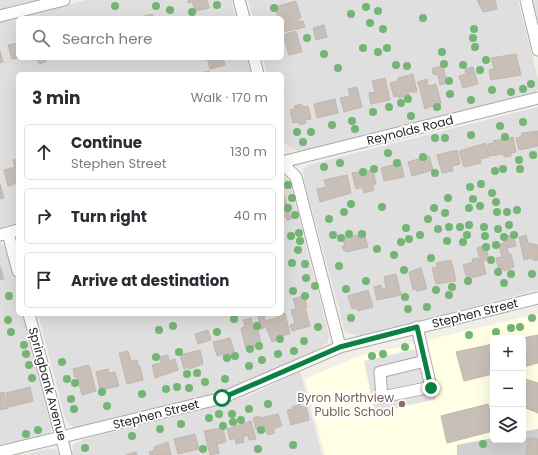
<!DOCTYPE html>
<html lang="en">
<head>
<meta charset="utf-8">
<style>
  body { margin:0; font-family:Poppins,sans-serif; background:#f7f7f7; color:#2b2b33 }
  .controls { position:absolute; right:12px; bottom:12px; display:grid; overflow:hidden; border-radius:6px; box-shadow:0 4px 16px #0002 }
  .controls button { width:36px; height:36px; display:grid; place-items:center; padding:0; border:0; border-bottom:1px solid #e1e1e2; background:#fff; color:#2b2b33; font:20px sans-serif }
  .stop { position:absolute; width:12px; height:12px; margin:-9px; border:3px solid #0b8043; border-radius:50%; background:#fff }
  .stop.end { background:#0b8043; border-color:#fff; box-shadow:0 1px 4px #0008 }
  .list { margin:0; padding:0; list-style:none }
  h2 { display:flex; justify-content:space-between; align-items:center; height:52px; margin:0; padding:0 16px; font-size:17px }
  h2 small { font-size:13px; font-weight:400; color:#7c7c81 }
  .list li { display:grid; grid-template-columns:26px 1fr auto; gap:12px; align-items:center; box-sizing:border-box; height:56px; margin:0 8px 8px; padding:0 8px; border:1px solid #e1e1e2; border-radius:6px }
  .list b { display:block; font-size:15px; white-space:nowrap }
  .list p { margin:0; font-size:13px; white-space:nowrap; color:#7c7c81 }
  .list em { font-size:13px; font-style:normal; color:#7c7c81 }
  .icon { flex:none; width:22px; height:22px; fill:none; stroke:currentColor; stroke-width:2; stroke-linecap:round; stroke-linejoin:round }
  .map { position:relative; flex:none; width:538px; height:455px; overflow:hidden }
  .search { position:absolute; background:#fff; box-shadow:0 4px 16px #0002; left:16px; top:16px; width:268px; height:44px; display:flex; align-items:center; gap:10px; box-sizing:border-box; padding:0 14px; border-radius:6px; color:#7c7c81; font-size:15px }
  .panel { position:absolute; background:#fff; box-shadow:0 4px 16px #0002; left:16px; top:72px; width:268px; height:244px; border-radius:6px }
  .map>svg:first-child { display:block }
  .residential { fill:#e0dfdf }
  .education { fill:#ffffe5 }
  .religious { fill:#d0d0d0 }
  .parking { fill:#e2e2e2 }
  .building { fill:#c7bfb8; stroke:#c4b6ab }
  .lines { fill:none; stroke-linecap:round; stroke-linejoin:round }
  .minor-casing { stroke:#a9a9a9; stroke-width:13 }
  .minor { stroke:#fff; stroke-width:11 }
  .tree { fill:#74b475 }
  .route { stroke:#0b8043; stroke-width:5 }
  .education-dot { fill:#8d6e63; stroke:#fff; stroke-width:1.5 }
  .labels { text-anchor:middle; dominant-baseline:central; stroke-width:3.5; stroke-linejoin:round; paint-order:stroke }
  .street-label { font-size:12px; fill:#222; stroke:#fff }
  .education-label { font-size:12px; fill:#785e54; stroke:#fff; text-anchor:end }
</style>
</head>
<body>
<div class="map">
<svg width="538" height="455" viewBox="0 0 538 455">
  <rect width="100%" height="100%" fill="#f2efe9"/>
  <!-- residential -->
  <path class="residential" d="M0 0H39L0 10Z
    M86 0H231L236 18H18V58H247L252 74H18V224L0 228V22Z
    M248 0H518L538 79V89L534 95 300 153 284 143 282 137V74H267L263 58H282V18H253Z
    M532 0H538V22Z
    M538 107V290L360 336 345 332 304 181 303 170 308 165Z
    M282 174 290 183 329 335 328 342 320 348 258 377 226 390 78 428 69 425 65 418 38 314H282Z
    M0 243 5 247 11 255 18 285V314H25L53 428 49 433 42 437 0 448Z
    M300 371 322 455H72L73 445 84 439 203 409 249 396Z
    M47 449 55 450 60 455H24Z"/>
  <!-- education -->
  <path class="education" d="M538 314V429L523 432V338H493V438L457 445V455H325L305 379 356 357Z"/>
  <!-- religious -->
  <path class="religious" d="M538 429V455H457V445L493 438V440H523V432Z"/>
  <!-- parking -->
  <path class="parking" d="M425 347 436 399 375 413 364 361Z"/>
  <!-- building -->
  <path class="building" d="M188 0H207L209 8 195 11 192 2 188 3Z
    M477 0H495L497 9 483 12Z
    M296 1 301 18 298 19V22L303 21 305 27 283 32 282 18H278L275 7Z
    M152 14 153 18H137Z
    M324 25 327 37 316 40 313 28Z
    M296 31 302 52 289 55 283 35Z
    M18 43V58L12 59 8 45Z
    M0 51 3 62 0 63Z
    M516 54 521 75 491 80 489 70 494 69 491 58Z
    M37 58H45L46 62 39 64Z
    M207 58H223L225 65 210 69Z
    M443 66 447 83 440 85 438 75 433 74 432 70 433 68Z
    M473 67 478 84 463 88 459 76 466 74 465 69Z
    M209 71 210 74H196Z
    M413 74 417 92H408L409 96 399 98 398 96 394 97 390 83 398 81V78Z
    M385 78 390 100 371 104 369 93 375 92 372 81Z
    M427 79 428 86 436 84 441 103 425 109 418 82Z
    M357 87 362 107 344 112 340 98 350 96 348 89Z
    M335 99 338 113 317 118 314 104Z
    M302 104V107L308 106 311 119 305 120 306 123 300 125 299 122 293 123 290 110 295 109 294 106Z
    M538 131V146L519 150 516 138 521 137 522 133Z
    M513 137 516 152 511 153V156L504 157 503 154 490 156 488 144 494 143 493 141Z
    M486 143 489 157 480 159 481 163 464 167 459 151Z
    M457 150 460 164 452 166 453 171 442 173 437 155Z
    M429 156 433 170 412 176 408 162Z
    M18 159V183L8 186 4 170 15 167 13 160Z
    M401 163 404 177 384 181 381 168Z
    M373 170 376 184 373 185 374 190 364 193 362 187 356 189 352 173Z
    M347 175 351 193 320 202 317 189 326 187 324 180Z
    M0 184 4 198 0 199Z
    M283 192 291 219 287 220 286 216 282 217Z
    M364 233 368 247 346 252V250L344 251 342 246H345L343 239Z
    M513 235 516 246 507 248 509 255 511 254 514 267 504 271V269L499 270 496 258 502 257 499 245 504 243 503 237Z
    M526 235 528 243 538 245V260L534 261 531 258 524 260 519 237Z
    M485 245 489 259 483 261 486 274 467 279 463 265 473 262 472 259 478 258V261L480 260 477 248Z
    M451 260 456 281 436 284 432 268 437 267 436 263Z
    M0 266 4 279 0 280Z
    M421 268 427 289 417 291 416 289 413 290 409 272Z
    M396 274 401 295 377 300 374 287 381 285 382 289 386 288 384 277Z
    M368 290 373 307 358 311 357 308 352 309 348 296Z
    M302 296 305 299 307 307H305L310 326 292 331 290 325 295 323 291 310 296 309 293 299Z
    M285 313 290 334 277 337 278 340 272 342 266 327 261 329 258 317 264 316 265 321 277 318 276 315Z
    M251 318 254 330 258 329 261 344 246 349 241 328 245 327 243 320Z
    M208 330 211 340 198 344 195 334Z
    M538 335V363L523 367V338Z
    M230 338 235 355 224 358 223 354 217 356 213 342Z
    M493 344V374L464 381 456 352Z
    M200 350 203 364 189 369V367L184 369 180 355Z
    M128 351 131 361 137 360 138 366H140L143 380 127 384 119 353Z
    M168 355 169 361 175 359 178 370 155 378 152 365 161 363 159 357Z
    M89 365 96 391 82 395 77 377H75L73 369Z
    M108 369 109 373 115 372 119 386 100 390 96 372Z
    M525 379 538 383V413L523 407V384Z
    M30 387 33 401 9 407 6 393Z
    M4 392 8 408 0 410V393Z
    M300 404 301 407 306 406 309 420 291 425 287 410 293 409 292 407Z
    M488 404 493 421V431L447 443 441 416Z
    M278 414 282 426 273 429 275 433 268 435 263 427 256 429 253 418 260 416 261 418Z
    M251 421 256 439 249 440 248 435 243 437 244 442 236 444 235 438 230 440 227 429Z
    M223 428 226 442 217 444 219 453 210 455 204 431Z
    M195 434 199 449 178 454 174 439Z
    M528 438 538 439V455H526Z
    M168 442 171 455H150L149 452 155 450 154 447Z
    M136 452 137 455H126Z"/>
  <g class="lines">
    <defs>
      <path id="minor" d="M239 0 244 18
        M526 0 538 50
        M0 16 64 0
        M254 58 258 74
        M282 162 538 98
        M282 163 296 177 340 347
        M8 233 18 271
        M0 235 18 230
        M29 314 66 455
        M417 327 431 387 382 397 380 372 425 361
        M0 452 222 398 340 347 538 298"/>
    </defs>
    <!-- minor casing -->
    <use href="#minor" class="minor-casing"/>
    <!-- minor -->
    <use href="#minor" class="minor"/>
  </g>
  <!-- trees -->
  <g class="tree">
    <circle cx="217" cy="5" r="4"/>
    <circle cx="115" cy="6" r="4"/>
    <circle cx="156" cy="6" r="4"/>
    <circle cx="366" cy="7" r="4"/>
    <circle cx="274" cy="8" r="4"/>
    <circle cx="170" cy="10" r="4"/>
    <circle cx="378" cy="11" r="4"/>
    <circle cx="192" cy="12" r="4"/>
    <circle cx="351" cy="14" r="4"/>
    <circle cx="423" cy="18" r="4"/>
    <circle cx="370" cy="23" r="4"/>
    <circle cx="383" cy="29" r="4"/>
    <circle cx="474" cy="29" r="4"/>
    <circle cx="307" cy="38" r="4"/>
    <circle cx="473" cy="38" r="4"/>
    <circle cx="475" cy="47" r="4"/>
    <circle cx="363" cy="48" r="4"/>
    <circle cx="387" cy="48" r="4"/>
    <circle cx="378" cy="52" r="4"/>
    <circle cx="442" cy="52" r="4"/>
    <circle cx="324" cy="54" r="4"/>
    <circle cx="486" cy="60" r="4"/>
    <circle cx="444" cy="64" r="4"/>
    <circle cx="396" cy="65" r="4"/>
    <circle cx="463" cy="65" r="4"/>
    <circle cx="407" cy="66" r="4"/>
    <circle cx="338" cy="68" r="4"/>
    <circle cx="480" cy="70" r="4"/>
    <circle cx="449" cy="81" r="4"/>
    <circle cx="531" cy="84" r="4"/>
    <circle cx="523" cy="89" r="4"/>
    <circle cx="492" cy="90" r="4"/>
    <circle cx="511" cy="92" r="4"/>
    <circle cx="450" cy="94" r="4"/>
    <circle cx="408" cy="99" r="4"/>
    <circle cx="471" cy="100" r="4"/>
    <circle cx="401" cy="103" r="4"/>
    <circle cx="389" cy="107" r="4"/>
    <circle cx="437" cy="107" r="4"/>
    <circle cx="373" cy="112" r="4"/>
    <circle cx="411" cy="116" r="4"/>
    <circle cx="352" cy="121" r="4"/>
    <circle cx="523" cy="122" r="4"/>
    <circle cx="332" cy="125" r="4"/>
    <circle cx="500" cy="126" r="4"/>
    <circle cx="355" cy="129" r="4"/>
    <circle cx="297" cy="132" r="4"/>
    <circle cx="311" cy="132" r="4"/>
    <circle cx="471" cy="135" r="4"/>
    <circle cx="505" cy="137" r="4"/>
    <circle cx="435" cy="138" r="4"/>
    <circle cx="445" cy="138" r="4"/>
    <circle cx="303" cy="142" r="4"/>
    <circle cx="388" cy="153" r="4"/>
    <circle cx="533" cy="155" r="4"/>
    <circle cx="423" cy="157" r="4"/>
    <circle cx="519" cy="160" r="4"/>
    <circle cx="340" cy="163" r="4"/>
    <circle cx="397" cy="163" r="4"/>
    <circle cx="324" cy="167" r="4"/>
    <circle cx="374" cy="169" r="4"/>
    <circle cx="503" cy="169" r="4"/>
    <circle cx="520" cy="169" r="4"/>
    <circle cx="495" cy="171" r="4"/>
    <circle cx="363" cy="172" r="4"/>
    <circle cx="435" cy="173" r="4"/>
    <circle cx="481" cy="184" r="4"/>
    <circle cx="288" cy="185" r="4"/>
    <circle cx="470" cy="187" r="4"/>
    <circle cx="492" cy="193" r="4"/>
    <circle cx="292" cy="198" r="4"/>
    <circle cx="448" cy="198" r="4"/>
    <circle cx="473" cy="199" r="4"/>
    <circle cx="496" cy="202" r="4"/>
    <circle cx="351" cy="204" r="4"/>
    <circle cx="480" cy="206" r="4"/>
    <circle cx="382" cy="207" r="4"/>
    <circle cx="288" cy="208" r="4"/>
    <circle cx="434" cy="208" r="4"/>
    <circle cx="469" cy="208" r="4"/>
    <circle cx="517" cy="210" r="4"/>
    <circle cx="344" cy="212" r="4"/>
    <circle cx="497" cy="212" r="4"/>
    <circle cx="507" cy="212" r="4"/>
    <circle cx="445" cy="213" r="4"/>
    <circle cx="295" cy="215" r="4"/>
    <circle cx="329" cy="219" r="4"/>
    <circle cx="428" cy="219" r="4"/>
    <circle cx="469" cy="225" r="4"/>
    <circle cx="509" cy="225" r="4"/>
    <circle cx="449" cy="227" r="4"/>
    <circle cx="460" cy="227" r="4"/>
    <circle cx="484" cy="227" r="4"/>
    <circle cx="406" cy="228" r="4"/>
    <circle cx="438" cy="229" r="4"/>
    <circle cx="498" cy="229" r="4"/>
    <circle cx="299" cy="233" r="4"/>
    <circle cx="349" cy="234" r="4"/>
    <circle cx="362" cy="234" r="4"/>
    <circle cx="333" cy="235" r="4"/>
    <circle cx="420" cy="235" r="4"/>
    <circle cx="467" cy="235" r="4"/>
    <circle cx="514" cy="235" r="4"/>
    <circle cx="291" cy="236" r="4"/>
    <circle cx="485" cy="236" r="4"/>
    <circle cx="504" cy="237" r="4"/>
    <circle cx="341" cy="238" r="4"/>
    <circle cx="409" cy="239" r="4"/>
    <circle cx="300" cy="241" r="4"/>
    <circle cx="447" cy="241" r="4"/>
    <circle cx="401" cy="242" r="4"/>
    <circle cx="463" cy="242" r="4"/>
    <circle cx="496" cy="245" r="4"/>
    <circle cx="486" cy="247" r="4"/>
    <circle cx="377" cy="249" r="4"/>
    <circle cx="298" cy="250" r="4"/>
    <circle cx="394" cy="255" r="4"/>
    <circle cx="431" cy="258" r="4"/>
    <circle cx="491" cy="260" r="4"/>
    <circle cx="292" cy="263" r="4"/>
    <circle cx="305" cy="264" r="4"/>
    <circle cx="339" cy="266" r="4"/>
    <circle cx="404" cy="270" r="4"/>
    <circle cx="498" cy="272" r="4"/>
    <circle cx="511" cy="274" r="4"/>
    <circle cx="532" cy="274" r="4"/>
    <circle cx="306" cy="278" r="4"/>
    <circle cx="366" cy="281" r="4"/>
    <circle cx="468" cy="281" r="4"/>
    <circle cx="504" cy="283" r="4"/>
    <circle cx="315" cy="286" r="4"/>
    <circle cx="452" cy="287" r="4"/>
    <circle cx="346" cy="289" r="4"/>
    <circle cx="436" cy="290" r="4"/>
    <circle cx="293" cy="291" r="4"/>
    <circle cx="449" cy="295" r="4"/>
    <circle cx="9" cy="296" r="4"/>
    <circle cx="305" cy="296" r="4"/>
    <circle cx="405" cy="297" r="4"/>
    <circle cx="427" cy="307" r="4"/>
    <circle cx="408" cy="309" r="4"/>
    <circle cx="351" cy="318" r="4"/>
    <circle cx="532" cy="318" r="4"/>
    <circle cx="234" cy="319" r="4"/>
    <circle cx="8" cy="320" r="4"/>
    <circle cx="173" cy="326" r="4"/>
    <circle cx="257" cy="326" r="4"/>
    <circle cx="318" cy="327" r="4"/>
    <circle cx="520" cy="327" r="4"/>
    <circle cx="511" cy="328" r="4"/>
    <circle cx="159" cy="330" r="4"/>
    <circle cx="11" cy="332" r="4"/>
    <circle cx="217" cy="332" r="4"/>
    <circle cx="496" cy="332" r="4"/>
    <circle cx="469" cy="335" r="4"/>
    <circle cx="280" cy="339" r="4"/>
    <circle cx="304" cy="341" r="4"/>
    <circle cx="24" cy="345" r="4"/>
    <circle cx="259" cy="346" r="4"/>
    <circle cx="405" cy="347" r="4"/>
    <circle cx="250" cy="349" r="4"/>
    <circle cx="294" cy="351" r="4"/>
    <circle cx="179" cy="352" r="4"/>
    <circle cx="26" cy="354" r="4"/>
    <circle cx="278" cy="354" r="4"/>
    <circle cx="383" cy="354" r="4"/>
    <circle cx="235" cy="356" r="4"/>
    <circle cx="372" cy="356" r="4"/>
    <circle cx="156" cy="357" r="4"/>
    <circle cx="227" cy="358" r="4"/>
    <circle cx="262" cy="360" r="4"/>
    <circle cx="62" cy="362" r="4"/>
    <circle cx="29" cy="365" r="4"/>
    <circle cx="249" cy="366" r="4"/>
    <circle cx="197" cy="373" r="4"/>
    <circle cx="187" cy="374" r="4"/>
    <circle cx="32" cy="378" r="4"/>
    <circle cx="67" cy="379" r="4"/>
    <circle cx="225" cy="379" r="4"/>
    <circle cx="205" cy="382" r="4"/>
    <circle cx="75" cy="383" r="4"/>
    <circle cx="177" cy="387" r="4"/>
    <circle cx="189" cy="388" r="4"/>
    <circle cx="166" cy="389" r="4"/>
    <circle cx="102" cy="392" r="4"/>
    <circle cx="142" cy="394" r="4"/>
    <circle cx="71" cy="399" r="4"/>
    <circle cx="268" cy="404" r="4"/>
    <circle cx="107" cy="406" r="4"/>
    <circle cx="74" cy="409" r="4"/>
    <circle cx="249" cy="409" r="4"/>
    <circle cx="219" cy="414" r="4"/>
    <circle cx="232" cy="414" r="4"/>
    <circle cx="209" cy="418" r="4"/>
    <circle cx="241" cy="420" r="4"/>
    <circle cx="233" cy="422" r="4"/>
    <circle cx="181" cy="424" r="4"/>
    <circle cx="223" cy="426" r="4"/>
    <circle cx="160" cy="429" r="4"/>
    <circle cx="38" cy="430" r="4"/>
    <circle cx="261" cy="430" r="4"/>
    <circle cx="26" cy="434" r="4"/>
    <circle cx="132" cy="436" r="4"/>
    <circle cx="483" cy="444" r="4"/>
    <circle cx="293" cy="445" r="4"/>
    <circle cx="85" cy="448" r="4"/>
    <circle cx="203" cy="449" r="4"/>
    <circle cx="258" cy="449" r="4"/>
  </g>
  <g class="lines">
    <!-- route -->
    <path class="route" d="M222 398 340 347 417 327 431 388"/>
  </g>
  <!-- markers -->
  <circle class="education-dot" cx="402" cy="404" r="4"/>
  <g class="labels">
    <!-- street labels -->
    <g class="street-label">
      <text transform="translate(410 130) rotate(-14)">Reynolds Road</text>
      <text transform="translate(475 313) rotate(-14)">Stephen Street</text>
      <text transform="translate(48 384) rotate(75)">Springbank Avenue</text>
      <text transform="translate(156 414) rotate(-14)">Stephen Street</text>
    </g>
    <!-- education labels -->
    <g class="education-label">
      <text x="394" y="397">Byron Northview<tspan x="394" dy="14">Public School</tspan></text>
    </g>
  </g>
</svg>
<div class="controls">
<button>+</button>
<button>−</button>
<button><svg class="icon" aria-label="layers" viewBox="0 0 24 24"><path d="M12 4l9 5-9 5-9-5zM3 14l9 5 9-5"/></svg></button>
</div>
<div class="stop" style="left:222px;top:398px"></div>
<div class="stop end" style="left:431px;top:388px"></div>
<div class="search"><svg class="icon" aria-label="search" viewBox="0 0 24 24"><circle cx="10" cy="10" r="6"/><path d="M15 15l6 6"/></svg>Search here</div>
<section class="panel">
<h2>3 min<small>Walk · 170 m</small></h2>
<ul class="list">
<li><svg class="icon" aria-label="ahead" viewBox="0 0 24 24"><path d="M12 20V5M6 11l6-6 6 6"/></svg><div><b>Continue</b><p>Stephen Street</p></div><em>130 m</em></li>
<li><svg class="icon" aria-label="right" viewBox="0 0 24 24"><path d="M7 20v-9h11M14 6l5 5-5 5"/></svg><div><b>Turn right</b></div><em>40 m</em></li>
<li><svg class="icon" aria-label="arrive" viewBox="0 0 24 24"><path d="M6 21V4h12l-3 4 3 4H6"/></svg><div><b>Arrive at destination</b></div></li>
</ul>
</section>
</div>
</body>
</html>
